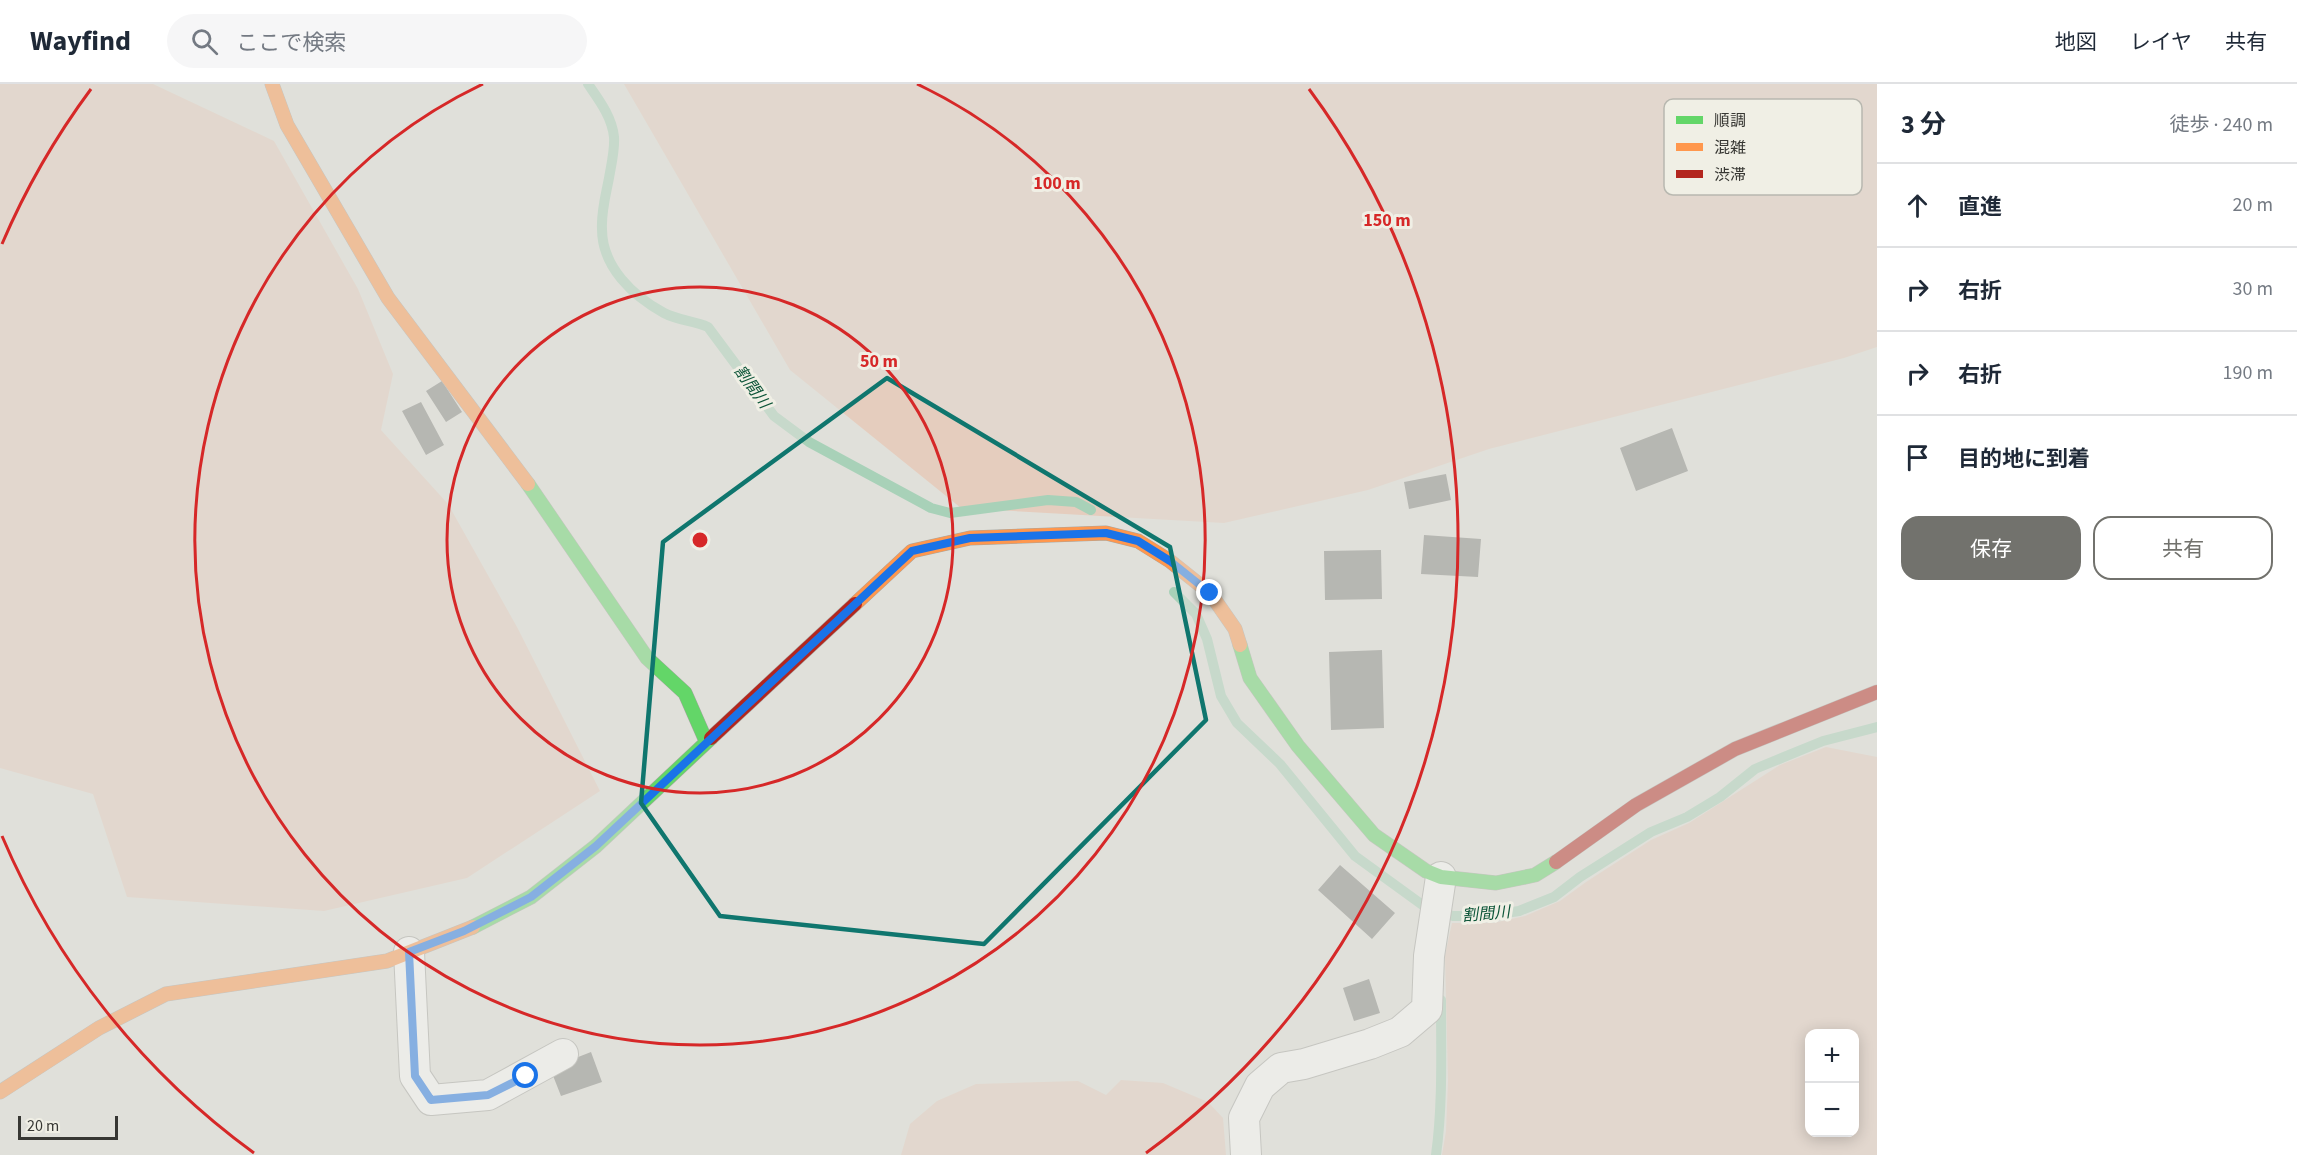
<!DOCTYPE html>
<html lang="ja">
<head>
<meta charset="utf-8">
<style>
  body { margin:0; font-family:"Source Sans 3","Noto Sans JP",sans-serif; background:#f6f6f7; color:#1f2937 }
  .controls { position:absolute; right:18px; bottom:18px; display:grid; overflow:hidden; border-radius:12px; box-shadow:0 3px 15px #0003 }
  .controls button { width:54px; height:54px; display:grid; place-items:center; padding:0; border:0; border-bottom:2px solid #e0e1e3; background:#fff; color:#1f2937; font:30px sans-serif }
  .scale { position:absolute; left:18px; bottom:15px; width:100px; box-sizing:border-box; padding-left:6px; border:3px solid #373733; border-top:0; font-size:16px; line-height:21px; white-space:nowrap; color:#373733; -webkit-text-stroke:4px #f0efe5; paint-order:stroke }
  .stop { position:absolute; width:18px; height:18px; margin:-14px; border:4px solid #1a73e8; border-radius:50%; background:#fff }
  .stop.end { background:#1a73e8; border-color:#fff; box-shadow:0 2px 6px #0008 }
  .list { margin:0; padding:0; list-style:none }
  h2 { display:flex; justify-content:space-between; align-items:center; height:78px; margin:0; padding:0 24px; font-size:26px }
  h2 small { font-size:20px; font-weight:400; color:#747a83 }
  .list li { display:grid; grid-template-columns:39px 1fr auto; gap:18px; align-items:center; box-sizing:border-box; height:84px; padding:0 24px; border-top:2px solid #e0e1e3 }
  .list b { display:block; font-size:22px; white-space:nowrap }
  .list em { font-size:20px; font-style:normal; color:#747a83 }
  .actions { display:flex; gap:12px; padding:18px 24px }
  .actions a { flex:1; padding:14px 0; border:2px solid #72726d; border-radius:18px; text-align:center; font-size:21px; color:#72726d }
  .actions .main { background:#72726d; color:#fff }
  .icon { flex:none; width:33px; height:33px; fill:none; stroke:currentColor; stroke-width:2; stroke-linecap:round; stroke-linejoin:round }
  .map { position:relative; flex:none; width:1877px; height:1071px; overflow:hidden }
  header { display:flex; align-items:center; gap:36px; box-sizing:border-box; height:84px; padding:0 30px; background:#fff; border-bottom:2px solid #e0e1e3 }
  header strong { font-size:28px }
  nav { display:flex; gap:33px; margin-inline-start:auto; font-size:21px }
  .search { width:420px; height:54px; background:#f6f6f7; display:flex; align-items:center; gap:15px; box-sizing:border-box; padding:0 21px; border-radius:33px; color:#747a83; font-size:22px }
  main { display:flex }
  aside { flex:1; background:#fff }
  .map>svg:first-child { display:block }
  .green { fill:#e5cdbe; fill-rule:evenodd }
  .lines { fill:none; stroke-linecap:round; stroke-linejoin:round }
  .stream { stroke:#a8d1b8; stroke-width:10 }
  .building { fill:#848580 }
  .street-casing { stroke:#a6a6a1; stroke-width:32 }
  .fast-casing { stroke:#a6a6a1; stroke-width:15 }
  .slow-casing { stroke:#a6a6a1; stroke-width:15 }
  .jam-casing { stroke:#a6a6a1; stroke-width:15 }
  .street { stroke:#fafaf9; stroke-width:30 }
  .fast { stroke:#63d668; stroke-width:14 }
  .slow { stroke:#ff974d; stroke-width:14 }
  .jam { stroke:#b3261e; stroke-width:14 }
  .route { stroke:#1a73e8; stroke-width:8 }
  .marked { fill:none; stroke:#0f766e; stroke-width:4.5; stroke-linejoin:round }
  .ring { fill:none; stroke:#d62828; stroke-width:3 }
  .labels { text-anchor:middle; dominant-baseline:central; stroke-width:6; stroke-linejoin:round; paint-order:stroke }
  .water-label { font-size:16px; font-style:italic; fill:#0c5538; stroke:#f0efe5 }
  .key { fill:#f0efe5; stroke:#b8b8b0; stroke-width:1.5 }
  .key-label { font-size:16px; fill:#373733 }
  .centre { fill:#d62828; stroke:#f0efe5; stroke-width:3 }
  .ring-label { font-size:18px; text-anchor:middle; font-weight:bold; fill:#d62828; stroke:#f0efe5; stroke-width:6; stroke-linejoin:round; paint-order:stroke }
</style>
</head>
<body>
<header>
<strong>Wayfind</strong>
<div class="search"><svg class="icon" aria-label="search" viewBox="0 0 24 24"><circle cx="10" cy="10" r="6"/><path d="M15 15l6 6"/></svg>ここで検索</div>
<nav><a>地図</a><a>レイヤ</a><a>共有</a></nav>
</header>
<main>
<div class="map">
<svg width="1877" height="1071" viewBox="0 0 1877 1071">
  <rect width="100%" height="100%" fill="#e0e0da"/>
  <!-- green -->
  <path class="green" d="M0 0H153L274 57 358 205 393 290 381 346 448 420 517 543 600 707 467 794 324 827 127 813 93 710 0 684Z
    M624 0H1877V263L1844 274 1489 365 1368 406 1224 439 961 424 790 286Z
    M1826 663 1877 673V1071H1442L1446 1047 1448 997 1445 871 1452 839H1493L1525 832 1560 817 1586 798 1651 756 1689 739 1780 681ZM1810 950H1854V1048H1810Z
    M1121 996 1163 999 1208 1018 1223 1034 1226 1071H901L910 1040 937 1017 976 1000 1078 997 1106 1011Z"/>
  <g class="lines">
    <!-- stream -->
    <path class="stream" d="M588 0C599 16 612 33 614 53 615 66 611 82 609 94 606 110 601 128 602 145 602 183 633 212 664 229 677 236 694 237 708 243L774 332 809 358 931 424 950 429 1048 416 1076 418 1091 426
      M1174 508 1196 530 1207 555 1221 612 1237 639 1280 680 1355 772 1428 825 1453 832H1486L1519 827 1554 813 1580 793 1651 748 1687 733 1720 713 1755 685 1823 657 1877 643
      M1436 1071C1443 1020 1441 967 1441 916"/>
  </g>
  <!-- building -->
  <path class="building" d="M442 297 462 328 446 338 426 307Z
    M421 318 444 361 426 371 402 327Z
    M1672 344 1688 387 1636 407 1620 364Z
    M1446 390 1451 416 1409 425 1404 398Z
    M1424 451 1481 455 1478 493 1421 490Z
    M1381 466 1382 515 1325 516 1324 467Z
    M1382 566 1384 644 1331 646 1329 568Z
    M1340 781 1395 829 1372 855 1318 806Z
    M1369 895 1380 929 1354 937 1343 904Z
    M591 968 602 998 561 1012 550 984Z"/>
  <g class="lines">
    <defs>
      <path id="street" d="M409 868 415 992 431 1016 488 1011 563 970
        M1246 1071 1244 1034 1260 1002 1281 984 1304 980 1370 960 1400 948 1427 925 1429 872 1441 793"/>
      <path id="fast" d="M528 400 647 574 685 609 706 657
        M1240 561 1250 594 1298 662 1374 751 1426 787 1441 793 1496 799 1535 791 1556 778
        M473 843 531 813 596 762 711 654"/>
      <path id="slow" d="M272 0 287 41 388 214 528 400
        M855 520 912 467 970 454 1106 449 1138 457 1170 477 1210 509 1235 545 1240 561
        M0 1008 99 944 166 910 387 877 473 843"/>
      <path id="jam" d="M711 654 855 520
        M1556 778 1636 721 1735 665 1877 608"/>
    </defs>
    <!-- street casing -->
    <use href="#street" class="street-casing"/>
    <!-- fast casing -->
    <use href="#fast" class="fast-casing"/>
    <!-- slow casing -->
    <use href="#slow" class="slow-casing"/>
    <!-- jam casing -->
    <use href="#jam" class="jam-casing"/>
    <!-- street -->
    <use href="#street" class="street"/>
    <!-- fast -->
    <use href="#fast" class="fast"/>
    <!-- slow -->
    <use href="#slow" class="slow"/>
    <!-- jam -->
    <use href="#jam" class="jam"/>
  </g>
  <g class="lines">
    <!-- route -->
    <path class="route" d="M526 992 488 1011 431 1016 415 992 409 868 464 847 531 813 596 762 912 467 970 454 1106 449 1138 457 1170 477 1210 509"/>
  </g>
  <!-- marked area -->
  <path d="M0 0H1877V1071H0ZM887 294 1170 463 1206 636 984 860 720 832 641 719 663 458Z" fill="#e0e0da" fill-opacity=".55" fill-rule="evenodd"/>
  <path class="marked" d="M887 294 1170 463 1206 636 984 860 720 832 641 719 663 458Z"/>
  <!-- distance rings -->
  <g class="ring">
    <circle cx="700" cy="456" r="253"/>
    <path d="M917 0A505 505 0 1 1 483 0"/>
    <path d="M254 1069A758 758 0 0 1 2 752M2 160A758 758 0 0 1 91 5M1309 5A758 758 0 0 1 1146 1069"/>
  </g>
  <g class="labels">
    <!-- water labels -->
    <g class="water-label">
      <text transform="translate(752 303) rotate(54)">割間川</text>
      <text transform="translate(1486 830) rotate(-5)">割間川</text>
    </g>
  </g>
  <!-- legend -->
  <rect x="1664" y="15" width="198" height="96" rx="9" class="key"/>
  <rect x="1676" y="32" width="27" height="8" fill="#63d668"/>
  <rect x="1676" y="59" width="27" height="8" fill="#ff974d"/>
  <rect x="1676" y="86" width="27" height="8" fill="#b3261e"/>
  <g class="key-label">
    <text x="1714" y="42">順調</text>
    <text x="1714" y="69">混雑</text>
    <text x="1714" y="96">渋滞</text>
  </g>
  <circle cx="700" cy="456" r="9" class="centre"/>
  <g class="ring-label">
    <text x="1057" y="105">100 m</text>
    <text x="1387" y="142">150 m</text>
    <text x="879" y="283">50 m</text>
  </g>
</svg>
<div class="controls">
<button>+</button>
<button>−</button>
</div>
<div class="scale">20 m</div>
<div class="stop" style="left:526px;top:992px"></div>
<div class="stop end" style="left:1210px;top:509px"></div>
</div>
<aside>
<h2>3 分<small>徒歩 · 240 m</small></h2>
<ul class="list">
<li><svg class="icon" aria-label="ahead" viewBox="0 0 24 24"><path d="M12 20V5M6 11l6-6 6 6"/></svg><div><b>直進</b></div><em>20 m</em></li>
<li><svg class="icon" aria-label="right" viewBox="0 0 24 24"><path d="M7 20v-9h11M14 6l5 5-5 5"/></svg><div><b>右折</b></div><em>30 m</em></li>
<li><svg class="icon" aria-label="right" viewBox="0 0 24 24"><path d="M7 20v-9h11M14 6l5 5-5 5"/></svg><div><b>右折</b></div><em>190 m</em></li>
<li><svg class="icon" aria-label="arrive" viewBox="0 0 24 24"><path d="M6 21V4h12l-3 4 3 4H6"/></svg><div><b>目的地に到着</b></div></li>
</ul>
<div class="actions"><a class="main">保存</a><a>共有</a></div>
</aside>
</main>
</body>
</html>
